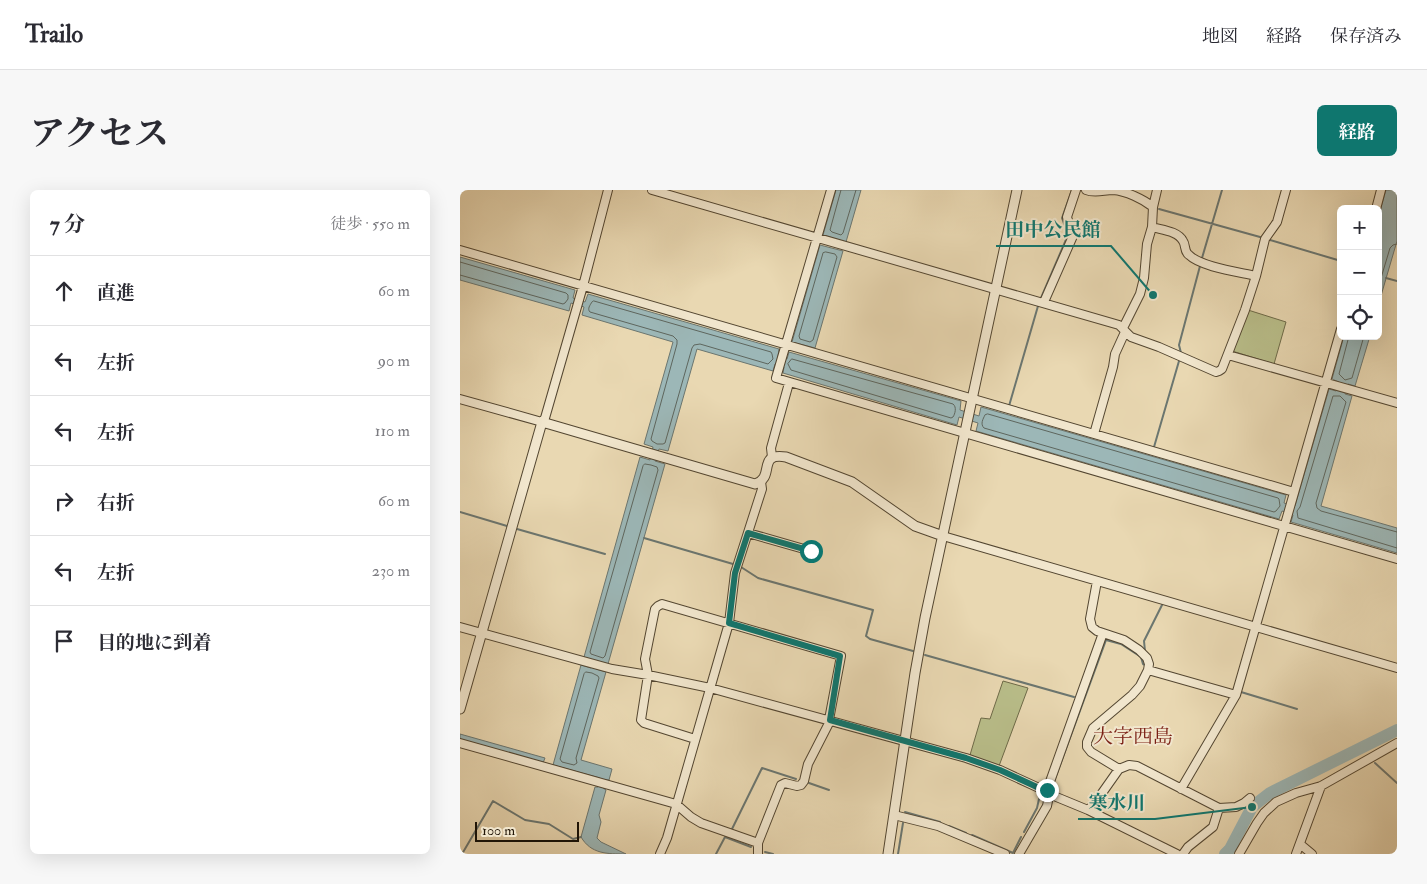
<!DOCTYPE html>
<html lang="ja">
<head>
<meta charset="utf-8">
<style>
  body { margin:0; font-family:"IM FELL Double Pica","Noto Serif JP",serif; background:#f7f7f7; color:#2b2b33 }
  .controls { position:absolute; right:15px; top:15px; display:grid; overflow:hidden; border-radius:8px; box-shadow:0 5px 20px #0002 }
  .controls button { width:45px; height:45px; display:grid; place-items:center; padding:0; border:0; border-bottom:1px solid #e1e1e2; background:#fff; color:#2b2b33; font:25px sans-serif }
  .scale { position:absolute; left:15px; bottom:12px; width:104px; box-sizing:border-box; padding-left:5px; border:2px solid #211506; border-top:0; font-size:14px; line-height:18px; white-space:nowrap; color:#211506; -webkit-text-stroke:4px #f1e6cd; paint-order:stroke }
  .stop { position:absolute; width:15px; height:15px; margin:-11px; border:4px solid #0f766e; border-radius:50%; background:#fff }
  .stop.end { background:#0f766e; border-color:#fff; box-shadow:0 1px 5px #0008 }
  .list { margin:0; padding:0; list-style:none }
  h2 { display:flex; justify-content:space-between; align-items:center; height:65px; margin:0; padding:0 20px; font-size:21px }
  h2 small { font-size:16px; font-weight:400; color:#7c7c81 }
  .list li { display:grid; grid-template-columns:32px 1fr auto; gap:15px; align-items:center; box-sizing:border-box; height:70px; padding:0 20px; border-top:1px solid #e1e1e2 }
  .list b { display:block; font-size:19px; white-space:nowrap }
  .list em { font-size:16px; font-style:normal; color:#7c7c81 }
  .icon { flex:none; width:28px; height:28px; fill:none; stroke:currentColor; stroke-width:2; stroke-linecap:round; stroke-linejoin:round }
  .map { position:relative; flex:none; width:937px; height:664px; overflow:hidden; border-radius:8px }
  header { display:flex; align-items:center; gap:30px; box-sizing:border-box; height:70px; padding:0 25px; background:#fff; border-bottom:1px solid #e1e1e2 }
  header strong { font-size:24px }
  nav { display:flex; gap:28px; margin-inline-start:auto; font-size:18px }
  .intro { display:flex; align-items:center; justify-content:space-between; box-sizing:border-box; height:120px; padding:0 30px }
  h1 { margin:0; font-size:35px }
  .button { padding:12px 22px; border-radius:8px; background:#0f766e; color:#fff; font-size:18px; font-weight:700 }
  main { display:flex; gap:30px; padding:0 30px }
  aside { flex:1; background:#fff; border-radius:8px; box-shadow:0 5px 20px #0002 }
  .map>svg:first-child { display:block }
  .green { fill:#b9be8a; stroke:#6d6a48 }
  .water { fill:#9cb7b7; stroke:#6b7670 }
  .lines { fill:none; stroke-linecap:round; stroke-linejoin:round }
  .shore { stroke:#5e665e; stroke-width:1 }
  .stream { stroke:#6b7670; stroke-width:2 }
  .river { stroke:#9cb7b7; stroke-width:12 }
  .minor-casing { stroke:#534631; stroke-width:10 }
  .tertiary-casing { stroke:#534631; stroke-width:11 }
  .minor { stroke:#f1e6cd; stroke-width:8 }
  .tertiary { stroke:#f1e6cd; stroke-width:9 }
  .route { stroke:#0f766e; stroke-width:6 }
  .labels { text-anchor:middle; dominant-baseline:central; stroke-width:4; stroke-linejoin:round; paint-order:stroke }
  .quarter-label { font-size:20px; fill:#7a1f14; stroke:#f1e6cd }
  .leader { fill:none; stroke:#0f766e; stroke-width:2 }
  .callout-dot { fill:#0f766e; stroke:#f1e6cd; stroke-width:2 }
  .callout-label { font-size:19px; text-anchor:middle; font-weight:bold; fill:#0f766e; stroke:#f1e6cd; stroke-width:4; stroke-linejoin:round; paint-order:stroke }
</style>
</head>
<body>
<header>
<strong>Trailo</strong>
<nav><a>地図</a><a>経路</a><a>保存済み</a></nav>
</header>
<div class="intro"><h1>アクセス</h1><a class="button">経路</a></div>
<main>
<aside>
<h2>7 分<small>徒歩 · 550 m</small></h2>
<ul class="list">
<li><svg class="icon" aria-label="ahead" viewBox="0 0 24 24"><path d="M12 20V5M6 11l6-6 6 6"/></svg><div><b>直進</b></div><em>60 m</em></li>
<li><svg class="icon" aria-label="left" viewBox="0 0 24 24"><path d="M17 20v-9H6M10 6l-5 5 5 5"/></svg><div><b>左折</b></div><em>90 m</em></li>
<li><svg class="icon" aria-label="left" viewBox="0 0 24 24"><path d="M17 20v-9H6M10 6l-5 5 5 5"/></svg><div><b>左折</b></div><em>110 m</em></li>
<li><svg class="icon" aria-label="right" viewBox="0 0 24 24"><path d="M7 20v-9h11M14 6l5 5-5 5"/></svg><div><b>右折</b></div><em>60 m</em></li>
<li><svg class="icon" aria-label="left" viewBox="0 0 24 24"><path d="M17 20v-9H6M10 6l-5 5 5 5"/></svg><div><b>左折</b></div><em>230 m</em></li>
<li><svg class="icon" aria-label="arrive" viewBox="0 0 24 24"><path d="M6 21V4h12l-3 4 3 4H6"/></svg><div><b>目的地に到着</b></div></li>
</ul>
</aside>
<div class="map">
<svg width="937" height="664" viewBox="0 0 937 664">
  <rect width="100%" height="100%" fill="#e9d8b2"/>
  <filter id="stains"><feTurbulence type="fractalNoise" baseFrequency=".004" numOctaves="4"/><feColorMatrix values="0 0 0 0 .2 0 0 0 0 .09 0 0 0 0 .02 0 0 0 .5 -.17"/></filter>
  <radialGradient id="worn" r=".72"><stop offset=".6" stop-color="#630" stop-opacity="0"/><stop offset="1" stop-color="#630" stop-opacity=".3"/></radialGradient>
  <!-- green -->
  <path class="green" d="M788 120 826 132 814 174 772 161Z
    M543 491 568 498 539 576 510 565 521 528 530 529Z"/>
  <!-- water -->
  <path class="water" d="M376 0H401L386 52 363 45Z
    M926 0H937V51L918 116V28Z
    M360 55 383 61 355 158 332 152Z
    M0 67 115 100 113 108 125 112 128 104 319 159 318 166 327 169 329 162 501 211 500 220 519 226 521 217 826 305 824 313 835 316 869 199 876 201 879 192 872 189 884 146H910L895 196 888 194 885 204 892 206 861 316 937 338V363L831 332 833 325 832 324 822 321 819 329 516 241 518 233 499 227 497 235 323 183 324 177 315 174 313 181 237 159 208 261 199 259 195 271 205 274 148 474 138 472 136 479 146 482 121 570 152 579 149 590H145L143 598 146 600 139 625 141 632 137 648 141 652 166 664C147 664 131 664 121 647L135 597H138L140 588 93 575 121 475 131 478 133 470 124 467 180 267 190 270 193 257 184 254 213 152 122 125 124 117 111 113 109 121 0 90Z
    M0 544 85 568 83 573 0 549Z"/>
  <g class="lines">
    <!-- shore -->
    <path class="shore" d="M381 0 370 40 372 42 381 45 383 43 396 0
      M366 62 375 64 377 67 353 150 350 152 340 149 339 146 363 63Z
      M0 72 106 103 108 105V109L105 113 103 114 0 85
      M918 98 930 58 933 55 937 54
      M134 111 311 162 312 164 313 169 308 174 240 154 234 155 232 158 205 253 203 254H197L192 251 191 249 217 154V150L213 146 130 122C127 119 130 115 132 112Z
      M889 146 879 184 885 190 892 188 904 146
      M332 169 493 214C497 217 495 224 493 227L491 228 331 180 328 174Z
      M528 224 818 308 819 309 820 316 816 321 814 322 524 238C520 234 523 229 525 225Z
      M185 274 191 275 197 277 198 280 145 466 143 468 131 464 130 462 183 276Z
      M937 342 861 321 857 318 856 313 886 212 880 206H873L840 317 837 321 838 328 937 358
      M126 482 132 483 138 486 139 488 116 568 117 573 114 575 102 572 100 569 124 484Z"/>
    <!-- stream -->
    <path class="stream" d="M699 19 800 47
      M810 50 881 71
      M742 68 762 0
      M926 88 937 91
      M581 108 608 45 602 28 612 0
      M721 163 719 155 740 76
      M549 216 578 116
      M694 257 719 171
      M0 322 47 336
      M57 339 145 364
      M184 348 273 374
      M281 377 298 388 413 420 406 446 410 449 453 461
      M685 461 684 451 702 415
      M465 465 614 507
      M781 502 837 519
      M915 573 937 593
      M349 593 369 600
      M593 594 646 450 661 454 681 467 683 474 685 475
      M445 622 480 632
      M489 636 506 643
      M272 639 302 578 336 589
      M564 642 577 618 579 609
      M512 645 553 663 561 647
      M305 662 313 664
      M2 664 33 611 65 630 89 634 113 649 121 647
      M256 664 265 647 291 657
      M438 664 443 633"/>
    <!-- river -->
    <path class="river" d="M765 664 770 659 792 617 810 603 937 540"/>
    <defs>
      <path id="minor" d="M192 0 659 135 671 147 699 157 756 182 759 181 762 179 785 120 796 86 805 49 817 32 826 0
        M371 0 316 188 937 369
        M626 0C635 4 644 0 653 0 666 1 683 9 693 17
        M916 19 921 0
        M692 37C702 40 718 41 723 51 726 55 724 62 729 65 741 77 779 82 796 86
        M0 60 834 302
        M584 112 613 46 607 27 616 0
        M663 138 680 104 684 88 687 54 692 37 693 17 697 0
        M768 165 937 213
        M0 209 82 232 85 228 123 96 148 0
        M634 244 653 177 655 164 665 142
        M312 267 311 258 329 193
        M288 343 351 361
        M483 346 937 478
        M637 391 630 429 632 437 637 441 664 450 679 460 687 468 689 474 688 480 680 496 672 505 633 538 627 552V557L631 562 659 579
        M0 437 152 479 188 485 250 498 506 568 540 580 579 598 587 605 594 606 628 620 717 664
        M688 480 776 505
        M235 549 184 533 181 530 188 485 185 469 195 419 198 416 202 414 381 466 368 535 348 574 344 591 341 595 337 596 325 593 321 595 298 653V664
        M0 553 216 614 231 627 241 633 298 653
        M721 599 776 505 881 139
        M628 620 635 613 659 579 669 575 677 576 759 618 776 617 784 613 790 608
        M434 625 478 636 545 664
        M840 654 852 664
        M200 664 207 648 269 433 275 383 302 299 301 292
        M559 664 587 616 588 611 587 600 643 443
        M723 664 728 657 753 637 759 618
        M779 664 797 633 804 623 816 612 836 603 861 596 937 553
        M836 664 861 596"/>
      <path id="tertiary" d="M0 519 82 232 295 294C316 288 296 262 326 267L392 292 455 336 483 346
        M428 664 455 483 465 428 557 0"/>
    </defs>
    <!-- minor casing -->
    <use href="#minor" class="minor-casing"/>
    <!-- tertiary casing -->
    <use href="#tertiary" class="tertiary-casing"/>
    <!-- minor -->
    <use href="#minor" class="minor"/>
    <!-- tertiary -->
    <use href="#tertiary" class="tertiary"/>
  </g>
  <g class="lines">
    <!-- route -->
    <path class="route" d="M351 361 288 343 275 383 269 433 380 466 370 530 506 568 540 580 579 598 587 605V600"/>
  </g>
  <g class="labels">
    <!-- quarter labels -->
    <g class="quarter-label">
      <text x="673" y="546">大字西島</text>
    </g>
  </g>
  <!-- callouts -->
  <path class="leader" d="M693 105L651 56H536M792 617L695 629H618"/>
  <g class="callout-dot">
    <circle cx="693" cy="105" r="5"/>
    <circle cx="792" cy="617" r="5"/>
  </g>
  <g class="callout-label">
    <text x="593" y="46">田中公民館</text>
    <text x="657" y="619">寒水川</text>
  </g>
  <rect width="100%" height="100%" filter="url(#stains)"/>
  <rect width="100%" height="100%" fill="url(#worn)"/>
</svg>
<div class="controls">
<button>+</button>
<button>−</button>
<button><svg class="icon" aria-label="locate" viewBox="0 0 24 24"><circle cx="12" cy="12" r="6"/><path d="M12 2v4M12 18v4M2 12h4M18 12h4"/></svg></button>
</div>
<div class="scale">100 m</div>
<div class="stop" style="left:351px;top:361px"></div>
<div class="stop end" style="left:587px;top:600px"></div>
</div>
</main>
</body>
</html>
